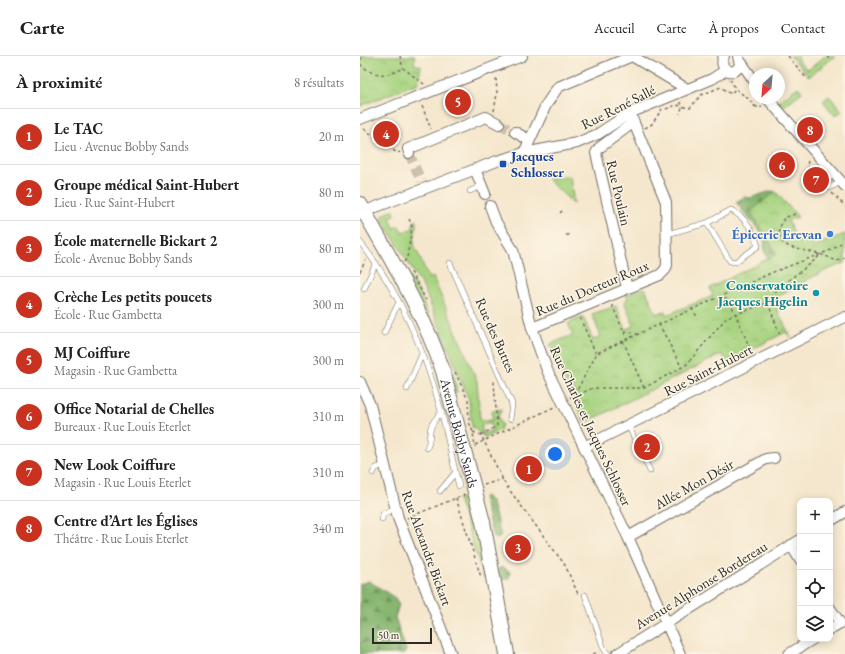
<!DOCTYPE html>
<html lang="fr">
<head>
<meta charset="utf-8">
<style>
  body { margin:0; font-family:"EB Garamond",serif; background:#f6f6f6; color:#202124 }
  .controls { position:absolute; right:12px; bottom:12px; display:grid; overflow:hidden; border-radius:8px; box-shadow:0 2px 10px #0003 }
  .controls button { width:36px; height:36px; display:grid; place-items:center; padding:0; border:0; border-bottom:1px solid #e0e0e0; background:#fff; color:#202124; font:20px sans-serif }
  .compass { position:absolute; left:389px; top:12px; width:36px; height:36px; border-radius:50%; background:#fff; box-shadow:0 2px 10px #0003; rotate:206deg }
  .scale { position:absolute; left:12px; bottom:10px; width:60px; box-sizing:border-box; padding-left:4px; border:2px solid #2b2b2b; border-top:0; font-size:11px; line-height:14px; white-space:nowrap; color:#2b2b2b; -webkit-text-stroke:3px #fcf5e5; paint-order:stroke }
  .you { position:absolute; left:195px; top:398px; width:14px; height:14px; margin:-10px; border:3px solid #fff; border-radius:50%; background:#1a73e8; box-shadow:0 0 0 6px #1a73e833 }
  .badge { display:grid; place-items:center; width:26px; height:26px; border-radius:50%; background:#c8321e; color:#fff; font-size:13px; font-weight:700 }
  .pin { position:absolute; translate:-50% -50%; border:2px solid #fff; box-shadow:0 1px 4px #0006 }
  .list { margin:0; padding:0; list-style:none }
  h2 { display:flex; justify-content:space-between; align-items:center; height:52px; margin:0; padding:0 16px; font-size:17px }
  h2 small { font-size:13px; font-weight:400; color:#757577 }
  .list li { display:grid; grid-template-columns:26px 1fr auto; gap:12px; align-items:center; box-sizing:border-box; height:56px; padding:0 16px; border-top:1px solid #e0e0e0 }
  .list b { display:block; font-size:15px; white-space:nowrap }
  .list p { margin:0; font-size:13px; white-space:nowrap; color:#757577 }
  .list em { font-size:13px; font-style:normal; color:#757577 }
  .icon { flex:none; width:22px; height:22px; fill:none; stroke:currentColor; stroke-width:2; stroke-linecap:round; stroke-linejoin:round }
  .map { position:relative; flex:none; width:485px; height:598px; overflow:hidden }
  header { display:flex; align-items:center; gap:24px; box-sizing:border-box; height:56px; padding:0 20px; background:#fff; border-bottom:1px solid #e0e0e0 }
  header strong { font-size:19px }
  nav { display:flex; gap:22px; margin-inline-start:auto; font-size:14px }
  main { display:flex }
  aside { flex:1; background:#fff }
  .map>svg:first-child { display:block }
  .grass { fill:#a8d481; stroke:#6a8056 }
  .forest { fill:url(#forest-firs); stroke:#58704d }
  .park { fill:url(#park-crowns); stroke:#6a8056 }
  .lines { fill:none; stroke-linecap:round; stroke-linejoin:round }
  .minor-tunnel { stroke:#cdc1ad; stroke-width:10; stroke-dasharray:10 5; stroke-linecap:butt }
  .service-casing { stroke:#726d64; stroke-width:6 }
  .minor-casing { stroke:#726d64; stroke-width:12 }
  .secondary-casing { stroke:#726d64; stroke-width:16 }
  .path { stroke:#726d64; stroke-width:1.5; stroke-dasharray:3 3; stroke-linecap:butt }
  .service { stroke:#fff; stroke-width:5 }
  .minor { stroke:#fff; stroke-width:10 }
  .secondary { stroke:#fff; stroke-width:14 }
  .transit-dot { fill:#1a4fb4; stroke:#fcf5e5; stroke-width:1.5 }
  .shop-dot { fill:#3f7fe0; stroke:#fcf5e5; stroke-width:1.5 }
  .culture-dot { fill:#0f9aa8; stroke:#fcf5e5; stroke-width:1.5 }
  .labels { text-anchor:middle; dominant-baseline:central; stroke-width:3; stroke-linejoin:round; paint-order:stroke }
  .street-label { font-size:14px; fill:#2b2b2b; stroke:#fcf5e5 }
  .transit-label { font-size:14px; font-weight:bold; fill:#164399; stroke:#fcf5e5; text-anchor:start }
  .shop-label { font-size:14px; font-weight:bold; fill:#366cbe; stroke:#fcf5e5; text-anchor:end }
  .culture-label { font-size:14px; font-weight:bold; fill:#0d838f; stroke:#fcf5e5; text-anchor:end }
</style>
</head>
<body>
<header>
<strong>Carte</strong>
<nav><a>Accueil</a><a>Carte</a><a>À propos</a><a>Contact</a></nav>
</header>
<main>
<aside>
<h2>À proximité<small>8 résultats</small></h2>
<ul class="list">
<li><span class="badge">1</span><div><b>Le TAC</b><p>Lieu · Avenue Bobby Sands</p></div><em>20 m</em></li>
<li><span class="badge">2</span><div><b>Groupe médical Saint-Hubert</b><p>Lieu · Rue Saint-Hubert</p></div><em>80 m</em></li>
<li><span class="badge">3</span><div><b>École maternelle Bickart 2</b><p>École · Avenue Bobby Sands</p></div><em>80 m</em></li>
<li><span class="badge">4</span><div><b>Crèche Les petits poucets</b><p>École · Rue Gambetta</p></div><em>300 m</em></li>
<li><span class="badge">5</span><div><b>MJ Coiffure</b><p>Magasin · Rue Gambetta</p></div><em>300 m</em></li>
<li><span class="badge">6</span><div><b>Office Notarial de Chelles</b><p>Bureaux · Rue Louis Eterlet</p></div><em>310 m</em></li>
<li><span class="badge">7</span><div><b>New Look Coiffure</b><p>Magasin · Rue Louis Eterlet</p></div><em>310 m</em></li>
<li><span class="badge">8</span><div><b>Centre d’Art les Églises</b><p>Théâtre · Rue Louis Eterlet</p></div><em>340 m</em></li>
</ul>
</aside>
<div class="map">
<svg width="485" height="598" viewBox="0 0 485 598">
  <defs>
    <pattern id="forest-firs" width="22" height="20" patternUnits="userSpaceOnUse"><rect width="22" height="20" fill="#86b66f"/><path d="M5 1l3.5 6h-7zM16 11l3.5 6h-7z" fill="#6e945b"/></pattern>
    <pattern id="park-crowns" width="20" height="18" patternUnits="userSpaceOnUse"><rect width="20" height="18" fill="#a8d481"/><path d="M2 6a3 3 0 1 1 6 0M12 15a3 3 0 1 1 6 0" fill="none" stroke="#91b670"/></pattern>
  </defs>
  <rect width="100%" height="100%" fill="#fcf5e5"/>
  <filter id="ink" filterUnits="userSpaceOnUse"><feTurbulence type="fractalNoise" baseFrequency=".025" numOctaves="2"/><feDisplacementMap in="SourceGraphic" scale="8" xChannelSelector="R" yChannelSelector="G"/><feConvolveMatrix kernelMatrix="1 2 1 2 8 2 1 2 1" color-interpolation-filters="sRGB"/></filter>
  <filter id="wash" filterUnits="userSpaceOnUse"><feTurbulence type="fractalNoise" baseFrequency=".012" numOctaves="4" result="noise"/><feDisplacementMap in="SourceGraphic" scale="16" xChannelSelector="R" yChannelSelector="G"/><feGaussianBlur stdDeviation="0.9" result="paint"/><feColorMatrix in="noise" values="0 0 0 0 0 0 0 0 0 0 0 0 0 0 0 0 0 1.4 0 .05"/><feComposite in="paint" operator="in"/></filter>
  <g filter="url(#wash)">
    <rect width="100%" height="100%" fill="#f5e7cd"/>
    <!-- grass -->
    <path class="grass" d="M430 0H438V5L448 14 465 0H475L449 21Z
      M438 31 442 36 423 51 418 46Z
      M469 40 482 55 475 60 463 45Z
      M210 120 214 148 188 124 189 122Z
      M33 154 35 159 30 162 34 172 39 170 42 176 52 173 54 166 57 164 54 188 69 223 73 221 117 325 120 364H133L132 355 142 353 138 360 142 370 140 371 141 373 126 382 122 379 133 373 129 366 121 370 123 377 121 378 112 371 109 344 64 233 22 163 23 159Z
      M39 204 59 236 95 324 97 336 94 337Z
      M107 434 121 493 124 522 98 443 106 441 104 435Z"/>
    <!-- forest -->
    <path class="forest" d="M411 135 415 136 423 194 410 205 405 197 404 181 376 146 384 141 390 142Z
      M126 440 132 447 141 480 138 483 133 481 123 441Z
      M142 511 150 516 149 522 143 524 139 522 138 513Z
      M9 525 35 542 39 548 35 562 46 594 44 598H0V528Z"/>
    <!-- park -->
    <path class="park" d="M0 0H55L54 8 61 10 58 27 0 50Z
      M415 135 438 161 428 164 437 186 451 182 454 190 485 178V207L462 216 412 243 431 282 426 276 367 306 362 298 225 367 194 301 190 288 213 279 208 267 223 261 233 284 241 281 232 258 256 250 266 273 274 270 264 245 268 243 266 239 285 232 296 258 305 255 306 259 353 240 350 232 417 198 391 156Z"/>
  </g>
  <g filter="url(#ink)">
    <g class="lines">
      <!-- minor-tunnel -->
      <path class="minor-tunnel" d="M139 68 155 76
        M49 97 61 125"/>
      <defs>
        <path id="service" d="M473 117 466 127V130L469 132 481 126
          M110 135 122 130
          M307 178 347 167 371 154C386 162 393 174 398 190L375 206 370 205 347 167
          M0 186C39 235 65 295 81 355 88 380 92 405 99 430
          M90 207 152 348 150 363
          M4 233 16 207
          M24 277 39 246
          M47 333 62 298
          M268 369 290 415
          M67 392C70 386 69 383 70 376 70 368 77 361 82 356
          M13 417 16 412 25 409
          M80 435 95 417
          M22 463 23 458 35 452
          M225 539 244 593 248 598"/>
        <path id="minor" d="M364 0C357 13 374 22 380 9L378 0
          M381 6 395 26
          M407 42 485 130
          M0 63 162 0
          M155 76 169 84
          M49 97 48 93 126 61 139 68
          M164 97 186 49 198 31 265 3 272 0 327 33
          M115 113 125 138
          M130 150 136 166 153 194 172 272 187 314 268 481 320 598
          M0 157 137 105 164 97 217 87 238 78 270 57 352 23 366 14
          M267 232 236 97 239 92 274 66
          M172 272 300 219 305 214 307 209 306 146 270 57
          M0 326 10 349 38 462 91 598
          M224 391 485 261
          M470 465 485 456
          M268 481 406 403 414 402
          M431 489 440 504
          M470 552 480 567 470 573
          M257 598 440 484
          M429 598 453 583"/>
        <g id="secondary">
          <path id="s1" d="M0 148C30 202 63 255 83 315L123 466 147 598"/>
        </g>
      </defs>
      <!-- service casing -->
      <use href="#service" class="service-casing"/>
      <!-- minor casing -->
      <use href="#minor" class="minor-casing"/>
      <!-- secondary casing -->
      <use href="#secondary" class="secondary-casing"/>
      <!-- path -->
      <path class="path" d="M40 0 43 12 64 28
        M428 0 447 23
        M467 0 470 4
        M0 4 3 0
        M0 8C13 21 29 21 43 12
        M370 23C377 39 386 37 395 51
        M320 46 322 51 320 58
        M62 50 71 73
        M395 50 399 52 402 51
        M306 53 316 49 330 52 341 39 361 31 371 38 375 33
        M134 55 137 38 136 21
        M285 72 292 68 302 53
        M4 73 37 97 40 96
        M448 105 447 109 460 124
        M472 137 485 150
        M200 157 203 154
        M435 158 424 162C407 194 439 192 459 198 465 199 471 203 477 205L485 202
        M206 179H211
        M44 206 47 202 52 171 48 160
        M0 216 6 203
        M51 216 66 244
        M359 240 368 244 372 250 392 297
        M408 247 420 279
        M252 249 267 283
        M332 252 337 261
        M220 262 236 298
        M299 268 322 312
        M264 275 277 278
        M263 285 284 332
        M95 316 108 344 109 366 113 376 115 391
        M213 341 233 332H284L326 309 367 261 408 247C413 231 446 214 460 199
        M210 342 216 336 237 297 411 217 471 194 485 184
        M113 376 121 379 145 428 205 509 218 538
        M121 379 137 370 134 325
        M115 389 194 351
        M124 429 143 423
        M96 442 121 521
        M47 462 104 439 102 435
        M233 598 239 596"/>
      <!-- service -->
      <use href="#service" class="service"/>
      <!-- minor -->
      <use href="#minor" class="minor"/>
      <!-- secondary -->
      <use href="#secondary" class="secondary"/>
    </g>
  </g>
  <!-- markers -->
  <rect class="transit-dot" x="139" y="104" width="8" height="8" rx="2"/>
  <circle class="shop-dot" cx="470" cy="178" r="4"/>
  <circle class="culture-dot" cx="456" cy="237" r="4"/>
  <g class="labels">
    <!-- street labels -->
    <g class="street-label">
      <text transform="translate(258 51) rotate(-27)">Rue René Sallé</text>
      <text transform="translate(259 137) rotate(77)">Rue Poulain</text>
      <text transform="translate(232 232) rotate(-23)">Rue du Docteur Roux</text>
      <text transform="translate(136 279) rotate(66)">Rue des Buttes</text>
      <text transform="translate(348 314) rotate(-27)">Rue Saint-Hubert</text>
      <text transform="translate(231 370) rotate(65)">Rue Charles et Jacques Schlosser</text>
      <text stroke="none"><textPath href="#s1" startOffset="251">Avenue Bobby Sands</textPath></text>
      <text transform="translate(334 428) rotate(-29)">Allée Mon Désir</text>
      <text transform="translate(67 492) rotate(70)">Rue Alexandre Bickart</text>
      <text transform="translate(341 529) rotate(-32)">Avenue Alphonse Bordereau</text>
    </g>
    <!-- transit labels -->
    <g class="transit-label">
      <text x="151" y="100">Jacques<tspan x="151" dy="16">Schlosser</tspan></text>
    </g>
    <!-- shop labels -->
    <g class="shop-label">
      <text x="462" y="178">Épicerie Erevan</text>
    </g>
    <!-- culture labels -->
    <g class="culture-label">
      <text x="448" y="229">Conservatoire<tspan x="448" dy="16">Jacques Higelin</tspan></text>
    </g>
  </g>
</svg>
<div class="controls">
<button>+</button>
<button>−</button>
<button><svg class="icon" aria-label="locate" viewBox="0 0 24 24"><circle cx="12" cy="12" r="6"/><path d="M12 2v4M12 18v4M2 12h4M18 12h4"/></svg></button>
<button><svg class="icon" aria-label="layers" viewBox="0 0 24 24"><path d="M12 4l9 5-9 5-9-5zM3 14l9 5 9-5"/></svg></button>
</div>
<svg class="compass" viewBox="-18 -18 36 36"><path d="M0-13l5 13h-10z" fill="#e53935"/><path d="M0 13l5-13h-10z" fill="#757577"/></svg>
<div class="scale">50 m</div>
<div class="you"></div>
<div class="pin badge" style="left:169px;top:413px">1</div>
<div class="pin badge" style="left:287px;top:391px">2</div>
<div class="pin badge" style="left:158px;top:492px">3</div>
<div class="pin badge" style="left:26px;top:78px">4</div>
<div class="pin badge" style="left:98px;top:46px">5</div>
<div class="pin badge" style="left:422px;top:109px">6</div>
<div class="pin badge" style="left:456px;top:124px">7</div>
<div class="pin badge" style="left:450px;top:74px">8</div>
</div>
</main>
</body>
</html>
